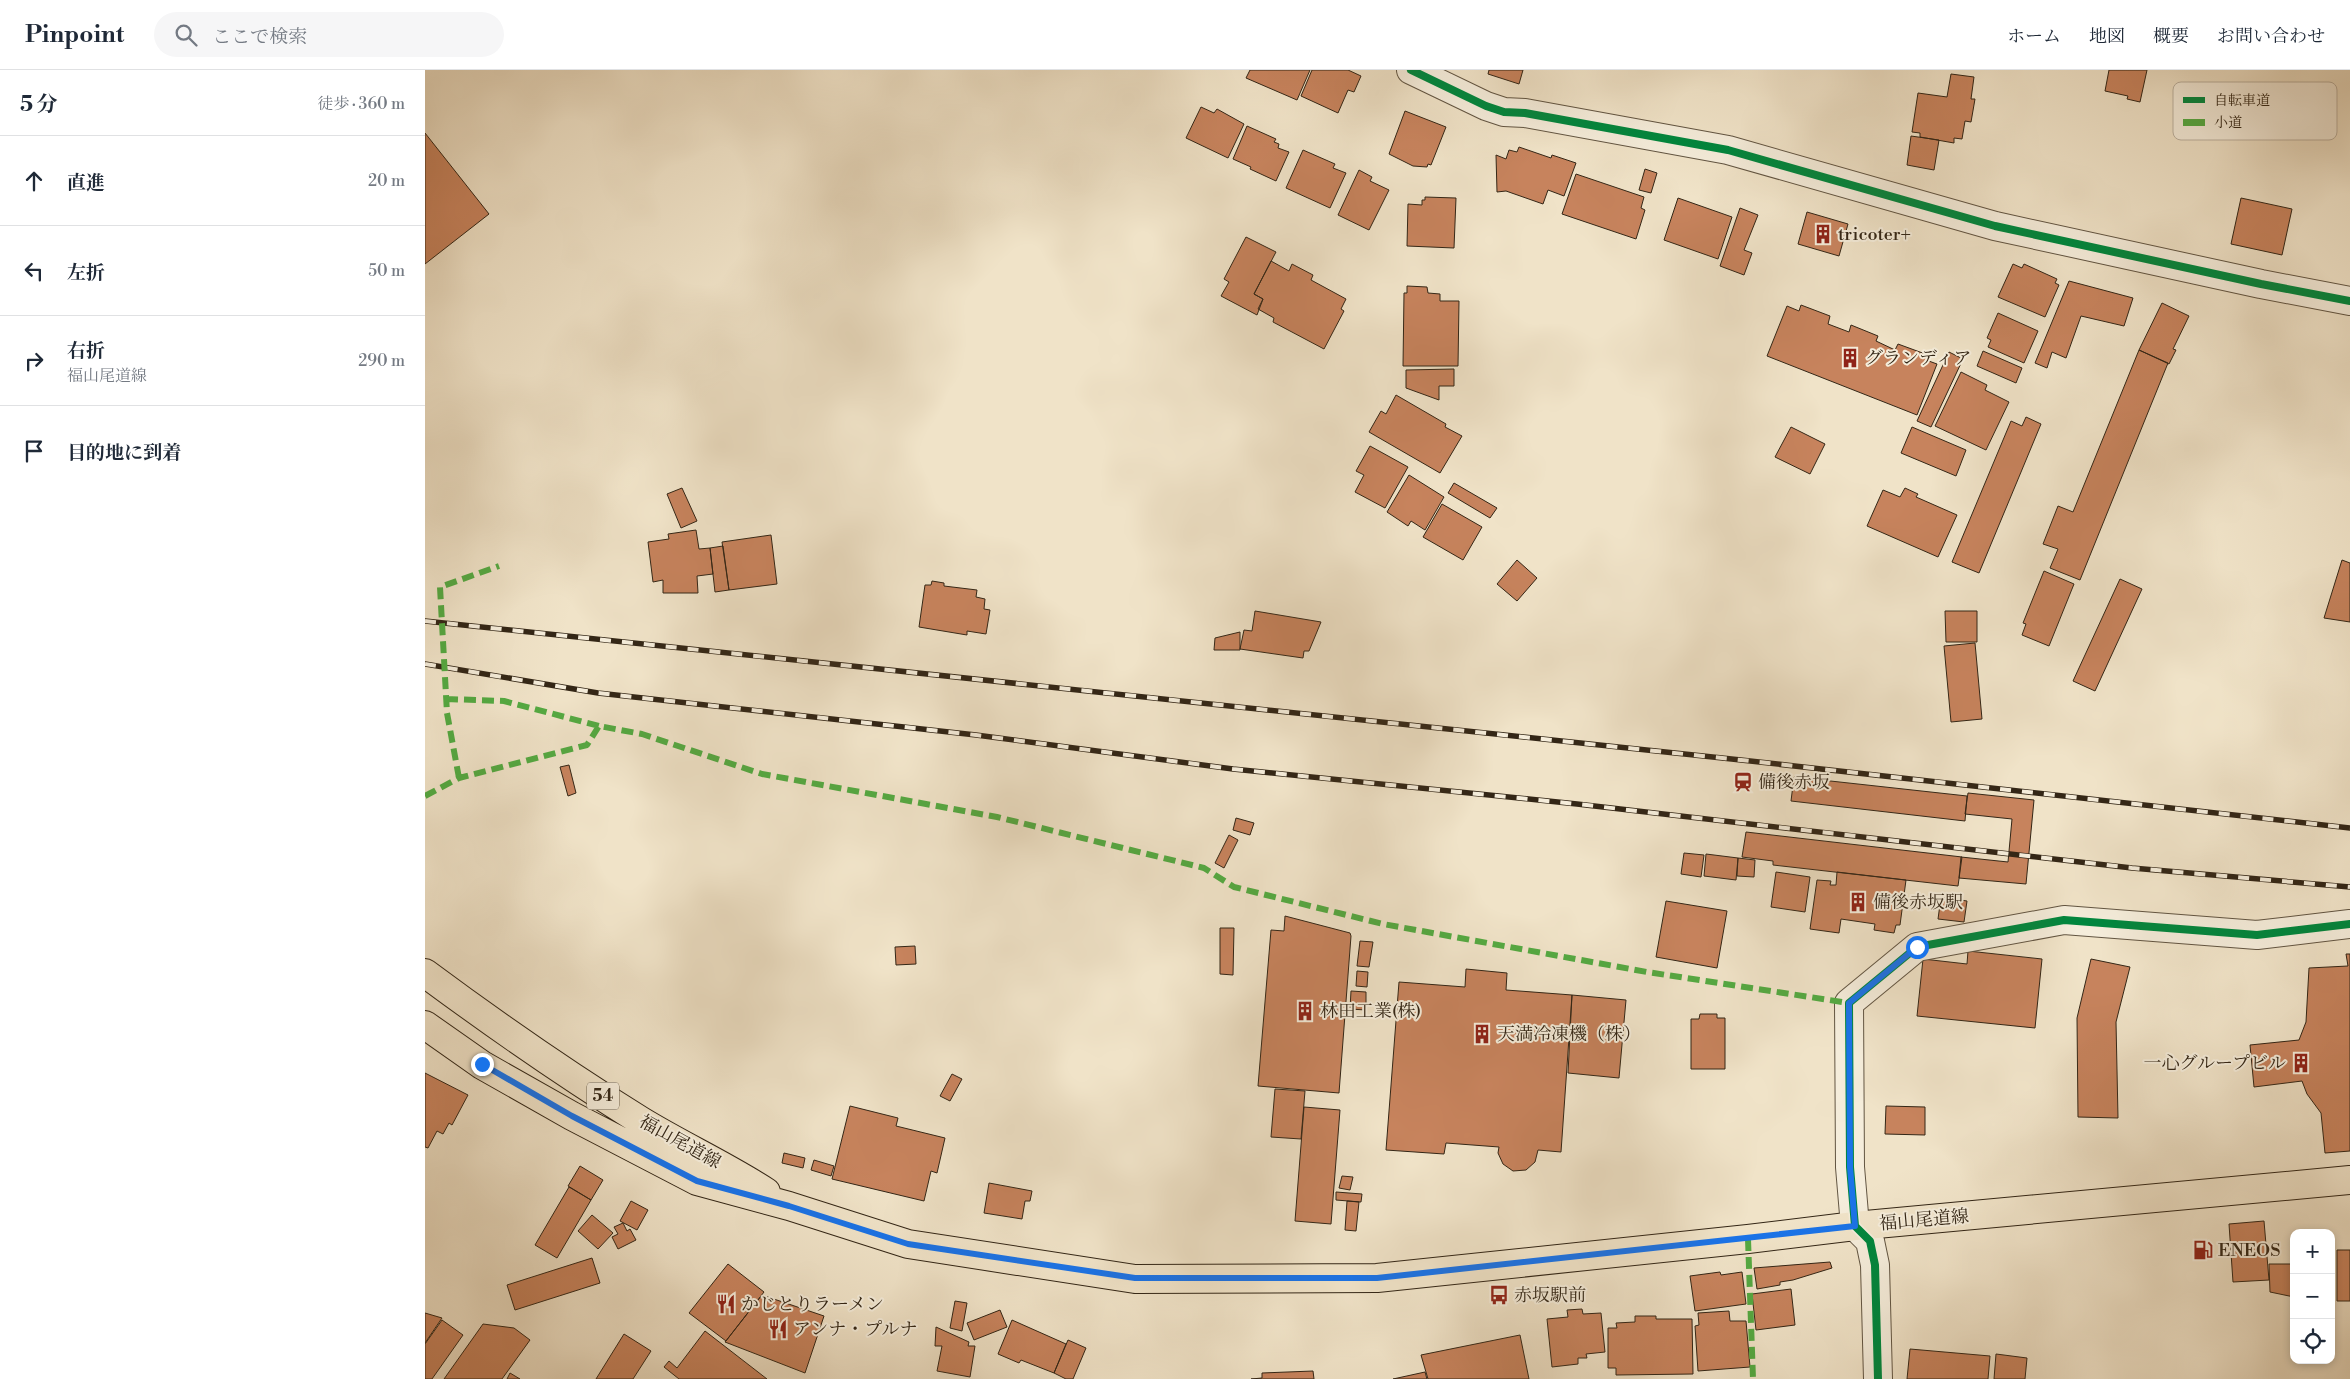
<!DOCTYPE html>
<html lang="ja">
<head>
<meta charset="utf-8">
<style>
  body { margin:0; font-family:"Libre Bodoni","Noto Serif JP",serif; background:#f6f6f7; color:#1f2937 }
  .controls { position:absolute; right:15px; bottom:15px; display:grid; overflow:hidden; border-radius:10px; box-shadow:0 2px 8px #0003 }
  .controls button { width:45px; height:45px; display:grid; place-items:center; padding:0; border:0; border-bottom:1px solid #e0e1e3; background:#fff; color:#1f2937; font:25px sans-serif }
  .stop { position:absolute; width:15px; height:15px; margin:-11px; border:4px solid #1a73e8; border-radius:50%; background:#fff }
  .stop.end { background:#1a73e8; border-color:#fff; box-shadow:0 1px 5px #0008 }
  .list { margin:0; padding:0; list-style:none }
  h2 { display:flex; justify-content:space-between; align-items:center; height:65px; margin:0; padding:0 20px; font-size:21px }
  h2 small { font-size:16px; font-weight:400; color:#747a83 }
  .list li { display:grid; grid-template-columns:32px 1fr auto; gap:15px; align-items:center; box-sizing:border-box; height:90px; padding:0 20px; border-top:1px solid #e0e1e3 }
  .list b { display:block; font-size:19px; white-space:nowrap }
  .list p { margin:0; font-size:16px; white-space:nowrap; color:#747a83 }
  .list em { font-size:16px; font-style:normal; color:#747a83 }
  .icon { flex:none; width:28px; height:28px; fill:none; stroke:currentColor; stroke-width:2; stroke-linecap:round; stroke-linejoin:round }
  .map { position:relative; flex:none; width:1925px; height:1309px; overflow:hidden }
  header { display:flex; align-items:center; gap:30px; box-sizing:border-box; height:70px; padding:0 25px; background:#fff; border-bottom:1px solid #e0e1e3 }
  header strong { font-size:24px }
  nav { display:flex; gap:28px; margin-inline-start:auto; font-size:18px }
  .search { width:350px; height:45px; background:#f6f6f7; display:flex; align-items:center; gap:12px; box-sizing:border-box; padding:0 18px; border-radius:28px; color:#747a83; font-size:19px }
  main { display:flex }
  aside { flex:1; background:#fff }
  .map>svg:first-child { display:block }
  .building { fill:#c7835d; stroke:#332616 }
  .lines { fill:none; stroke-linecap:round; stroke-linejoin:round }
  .street-casing { stroke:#625542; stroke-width:30 }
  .primary-casing { stroke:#332616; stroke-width:30 }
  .street { stroke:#f5eddb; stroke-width:28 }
  .primary { stroke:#f0e3c8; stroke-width:28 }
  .rail-casing { stroke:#332616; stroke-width:5.5 }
  .rail { stroke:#f5eddb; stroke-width:4; stroke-dasharray:11; stroke-linecap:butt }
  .quiet { stroke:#54aa42; stroke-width:6; stroke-dasharray:12 6; stroke-linecap:butt }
  .cycleway-casing { stroke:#f5eddb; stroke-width:11 }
  .cycleway { stroke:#00873e; stroke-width:8 }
  .route { stroke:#1a73e8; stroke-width:6 }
  .labels { text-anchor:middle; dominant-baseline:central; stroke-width:4; stroke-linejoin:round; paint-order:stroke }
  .shield { fill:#f5eddb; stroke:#6d6251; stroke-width:1 }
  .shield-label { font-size:16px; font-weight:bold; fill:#332616 }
  .poi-label { font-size:18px; fill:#332616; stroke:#f5eddb; text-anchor:start }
  .street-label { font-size:18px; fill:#332616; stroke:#f5eddb }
  .key { fill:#f5eddb; stroke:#bbb1a0; stroke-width:1 }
  .key-label { font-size:14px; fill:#332616 }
</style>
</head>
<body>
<header>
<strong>Pinpoint</strong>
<div class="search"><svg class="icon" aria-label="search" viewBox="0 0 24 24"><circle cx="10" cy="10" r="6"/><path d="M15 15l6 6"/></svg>ここで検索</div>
<nav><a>ホーム</a><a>地図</a><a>概要</a><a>お問い合わせ</a></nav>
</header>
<main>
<aside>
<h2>5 分<small>徒歩 · 360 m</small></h2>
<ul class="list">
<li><svg class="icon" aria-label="ahead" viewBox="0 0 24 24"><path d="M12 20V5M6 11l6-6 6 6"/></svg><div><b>直進</b></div><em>20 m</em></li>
<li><svg class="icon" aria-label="left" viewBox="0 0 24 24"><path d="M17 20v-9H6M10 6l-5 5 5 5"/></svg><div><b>左折</b></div><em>50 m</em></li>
<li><svg class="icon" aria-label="right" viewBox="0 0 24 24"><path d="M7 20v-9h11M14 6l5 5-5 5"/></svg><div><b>右折</b><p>福山尾道線</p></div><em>290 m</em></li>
<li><svg class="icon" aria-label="arrive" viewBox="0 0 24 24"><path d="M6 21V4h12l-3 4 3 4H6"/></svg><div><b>目的地に到着</b></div></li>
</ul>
</aside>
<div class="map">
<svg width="1925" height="1309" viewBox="0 0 1925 1309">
  <rect width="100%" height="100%" fill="#f0e3c8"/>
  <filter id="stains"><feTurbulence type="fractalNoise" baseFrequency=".004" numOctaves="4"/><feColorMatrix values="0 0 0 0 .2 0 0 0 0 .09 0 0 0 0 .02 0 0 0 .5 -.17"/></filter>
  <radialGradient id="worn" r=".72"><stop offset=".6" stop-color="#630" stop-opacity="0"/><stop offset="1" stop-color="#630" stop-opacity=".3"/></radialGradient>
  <!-- building -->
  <path class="building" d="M825 0H885L872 30 821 8Z
    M887 0H923L936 6 929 22 923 20 913 43 876 26Z
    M1064 0H1098L1094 14 1063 4Z
    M1684 0H1722L1715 32 1702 29 1703 26 1680 21Z
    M1526 4 1549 7 1546 29H1550L1546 52 1540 51 1537 69 1529 68V73L1495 67V63L1487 62 1493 23 1522 27Z
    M776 37 789 43 792 39 819 54 803 88 761 68Z
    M980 41 1021 57 1006 95 1003 94 1002 97 988 96 964 84Z
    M822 56 851 69 849 72 854 74 853 78 864 82 851 111 825 99 826 97 808 89Z
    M0 63 64 144 0 194Z
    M1486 66 1514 70 1509 100 1482 95Z
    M1094 77 1126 88 1127 85 1151 93 1139 126 1123 120 1118 134 1081 121 1072 122 1071 85 1081 89 1084 80 1092 82Z
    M878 80 910 94 908 98 921 103 905 138 861 118Z
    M1220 99 1232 103 1226 123 1214 120Z
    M934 100 947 107 945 111 964 120 944 160 913 145Z
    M1151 104 1219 127 1216 138 1220 140 1211 169 1137 144Z
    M1000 127 1031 128 1029 178 982 176 983 134 997 135V130H1000Z
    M1253 128 1307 147 1293 189 1239 170Z
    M1816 128 1867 139 1857 185 1806 174Z
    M1315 138 1333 145 1319 180 1327 183 1319 205 1295 196Z
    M1382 142 1423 154 1414 186 1373 174Z
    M821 167 851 182 829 224 838 229 832 245 796 226 804 212 799 209Z
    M846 191 864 201 867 194 888 205 886 210 921 229 916 239 919 241 899 279 848 252 849 248 833 239 838 229 829 224Z
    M1588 194 1597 198 1599 194 1632 209 1630 213 1634 215 1620 247 1573 227Z
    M1644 211 1708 228 1699 256 1656 246 1641 288 1627 282 1622 298 1610 293Z
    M982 216 1002 217 1003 223 1015 224V231H1034L1033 296H978L979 223H982Z
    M1737 233 1764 246 1748 279 1751 280 1744 294 1714 280Z
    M1376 235 1405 246 1403 254 1424 262 1426 255 1453 266 1451 271 1470 280 1473 274 1503 285 1501 290 1512 294 1492 345 1342 286 1362 236 1374 241Z
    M1573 243 1613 261 1599 293 1563 277 1566 270 1562 268Z
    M1714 280 1743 293 1655 510 1625 498 1633 479 1618 474 1633 436 1648 442Z
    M1558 281 1597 298 1591 313 1552 296Z
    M1524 282 1538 289 1506 357 1492 351Z
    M1029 299V316H1014V330L981 318V300Z
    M1536 302 1562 315 1560 320 1584 332 1561 380 1510 356Z
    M971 325 1021 354 1020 357 1037 366 1015 403 944 362 956 341 961 344Z
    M1601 347 1616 354 1554 503 1527 492 1586 351 1597 356Z
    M1366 357 1400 374 1385 404 1350 387Z
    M1487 357 1541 380 1531 406 1476 383Z
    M945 376 983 397 960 438 930 422 939 405 931 401Z
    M984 405 1019 427 1000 460 986 451 983 456 962 442Z
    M1029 413 1072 438 1065 448 1023 423Z
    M257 418 272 451 256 458 242 424Z
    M1480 418 1493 424 1491 427 1532 445 1513 487 1442 456 1458 420 1475 427Z
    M1017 434 1057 457 1038 490 998 467Z
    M271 460 274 479 285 478 288 504 272 506 273 523H238V510L228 512 223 472 244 469 243 464Z
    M346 465 352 514 304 520 297 472Z
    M298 476 304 520 290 522 285 478Z
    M1092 490 1112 508 1092 531 1072 514Z
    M1917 490 1925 493V552L1899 548Z
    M1619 501 1649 514 1624 576 1597 565 1601 554 1598 553Z
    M1695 509 1717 519 1670 621 1648 611Z
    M507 511 519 513V516L552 520 551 527 560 529 559 539 565 540 561 564 542 561V565L494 557 500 515H506Z
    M830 541 896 552 884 581H879L878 588 815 579 819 560 827 561Z
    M1520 541H1552V572H1521Z
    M815 562V580H789L790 568Z
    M1550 573 1557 649 1526 652 1519 576Z
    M144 695 151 723 143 726 135 697Z
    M1369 707 1542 726 1540 751 1366 731Z
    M1543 723 1609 730 1601 814 1534 808 1536 787 1583 792 1587 749 1540 744Z
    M811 748 829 753 825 765 808 760Z
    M1321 762 1537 787 1533 816 1348 795V791L1317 787Z
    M804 765 813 770 799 798 790 793Z
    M1259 783 1279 785 1276 807 1256 804Z
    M1281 784 1313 788 1311 810 1279 806Z
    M1313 788 1330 790 1329 807 1312 806Z
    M1351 802 1385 807 1380 842 1346 837Z
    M1412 802 1481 810 1475 855H1471L1469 863 1449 860 1450 854 1416 849 1414 863 1385 859 1392 810 1406 811 1405 815H1411Z
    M1516 827 1542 831 1539 852 1513 849Z
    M1241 831 1302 841 1292 898 1231 887Z
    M860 846 925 863 926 866 914 1023 833 1016 846 860 859 861Z
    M795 858H809L808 905 795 904Z
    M935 871 948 872 944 897 932 896Z
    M490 876 491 894 471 895 470 877Z
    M1543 881 1617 889 1610 958 1492 946 1498 889 1542 894Z
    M1921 884H1925V1081L1900 1083 1896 1043 1882 1024 1877 1011 1829 1017 1825 975 1874 970 1881 952 1884 898 1923 896Z
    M1666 889 1705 897 1691 952 1693 1048 1653 1047 1652 948Z
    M1041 899 1082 903 1081 920 1147 925 1136 1082 1113 1080 1110 1092 1101 1100 1088 1101 1078 1094 1073 1083 1074 1077 1021 1073 1019 1084 961 1080 974 912 1040 917Z
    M932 901 943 902 942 917 931 916Z
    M926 921 941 922V940L925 939Z
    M1147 925 1201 930 1194 1008 1143 1003Z
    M1275 944H1292V948H1300V999H1266V949H1274Z
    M0 1003 43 1025 27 1055 24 1053 18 1064 12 1061 3 1078 0 1077Z
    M527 1004 537 1009 525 1031 515 1026Z
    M850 1019 880 1021 876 1069 846 1067Z
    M425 1036 473 1048 471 1056 520 1068 512 1103 506 1101 499 1131 407 1109Z
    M1461 1036 1500 1037V1065L1460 1064Z
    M879 1037 915 1040 906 1154 870 1151Z
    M359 1083 380 1088 378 1098 357 1093Z
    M389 1090 409 1096 406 1106 386 1100Z
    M155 1096 178 1110 166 1130 143 1116Z
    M917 1106 928 1107 925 1120 914 1118Z
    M564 1113 607 1121 605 1131H600L597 1149 559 1143Z
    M144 1117 166 1130 132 1188 110 1175Z
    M911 1122 937 1124 936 1132 911 1130Z
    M206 1131 223 1140 212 1160 195 1151Z
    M922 1131 934 1132 931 1161 920 1160Z
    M167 1145 188 1163 173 1179 153 1161Z
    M1839 1151 1844 1210 1808 1212 1804 1154Z
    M198 1153 202 1161 205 1159 211 1170 193 1179 187 1167 193 1164 189 1157Z
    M1912 1180H1925V1231H1912Z
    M167 1188 175 1213 90 1240 82 1215Z
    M1405 1192 1407 1198 1368 1210 1355 1212V1215L1332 1219 1329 1198Z
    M303 1194 339 1222 301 1271 264 1243Z
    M1844 1194H1869V1227L1845 1222Z
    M1295 1202 1296 1205 1317 1202 1321 1234 1270 1241 1265 1206Z
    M1366 1219 1370 1255 1331 1260 1327 1224Z
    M337 1225 399 1246 380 1303 300 1272Z
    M530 1231 542 1233 537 1261 525 1258Z
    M1157 1239 1158 1244 1176 1243 1180 1282 1161 1284 1162 1288H1153V1294L1127 1297 1122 1249 1143 1247 1142 1240Z
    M575 1240 582 1257 549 1270 542 1253Z
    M1304 1241 1305 1251H1321L1325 1297 1273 1301 1270 1256 1274 1255 1273 1243Z
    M0 1243 17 1248 0 1273Z
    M1210 1246H1231V1249H1267L1268 1304 1191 1305V1298H1183V1258H1192L1191 1253 1210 1252Z
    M17 1250 38 1265 7 1309H0V1274Z
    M587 1250 641 1274 629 1303 596 1290 594 1293 573 1284Z
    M58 1254 89 1258 105 1270 77 1309H19Z
    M511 1257 544 1272 543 1276H550L545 1307 512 1301 517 1276H510Z
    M280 1261 342 1309H254L239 1297 244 1291 252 1298Z
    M199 1264 226 1281 208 1309H171Z
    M1095 1265 1104 1309H1003L996 1285Z
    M643 1270 661 1278 648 1309H641L629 1303Z
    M1485 1279 1565 1286 1563 1309H1482Z
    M1571 1284 1602 1288 1600 1309H1569Z
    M888 1301 889 1309H826L837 1308V1303Z
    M1000 1302 1002 1309H968Z
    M85 1303 95 1309H82Z"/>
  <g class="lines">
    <defs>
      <path id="street" d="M986 0 1061 36 1079 42 1100 43 1303 80 1570 156 1836 214 1925 231
        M1453 1309 1450 1195 1445 1171 1430 1156 1425 1097 1424 933 1492 877 1639 850 1832 865 1925 854"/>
      <path id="primary" d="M0 903C70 955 142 1005 216 1051 257 1076 301 1096 341 1122
        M0 955 57 995 147 1046 272 1111 364 1136 483 1174 710 1209 952 1208 1323 1169 1430 1156 1925 1110"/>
    </defs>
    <!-- street casing -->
    <use href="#street" class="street-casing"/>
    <!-- primary casing -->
    <use href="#primary" class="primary-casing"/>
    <!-- street -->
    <use href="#street" class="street"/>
    <!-- primary -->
    <use href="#primary" class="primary"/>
    <defs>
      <path id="rail" d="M0 551 1316 690 1925 758
        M0 594 173 623 551 665 808 699 1152 734 1707 798 1925 817"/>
    </defs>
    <!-- rail casing -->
    <use href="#rail" class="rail-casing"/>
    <!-- rail -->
    <use href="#rail" class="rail"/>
    <!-- quiet -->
    <path class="quiet" d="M21 629 79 631 174 656
      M34 708 22 643 15 517 74 496
      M0 726 34 708 162 675 174 656 217 664 337 704 572 747 779 798 809 817 958 854 1222 902 1424 933
      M1323 1169 1328 1309"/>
    <defs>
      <path id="cycleway" d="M986 0 1061 36 1079 42 1100 43 1303 80 1570 156 1836 214 1925 231
        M1453 1309 1450 1195 1445 1171 1430 1156 1425 1097 1424 933 1492 877 1639 850 1832 865 1925 854"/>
    </defs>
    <!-- cycleway casing -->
    <use href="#cycleway" class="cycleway-casing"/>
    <!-- cycleway -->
    <use href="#cycleway" class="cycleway"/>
  </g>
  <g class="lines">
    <!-- route -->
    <path class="route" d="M57 994 147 1046 272 1111 364 1136 483 1174 710 1208H952L1430 1156 1425 1097 1424 933 1492 877"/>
  </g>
  <!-- icons -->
  <defs>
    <symbol id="building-bare" viewBox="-9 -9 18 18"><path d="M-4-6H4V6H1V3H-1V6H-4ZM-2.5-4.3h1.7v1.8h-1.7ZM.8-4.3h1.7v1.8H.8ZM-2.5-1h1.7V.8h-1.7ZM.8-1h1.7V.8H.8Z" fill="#8f2418" stroke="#f5eddb" stroke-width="2.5" paint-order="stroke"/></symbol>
    <symbol id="station-bare" viewBox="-9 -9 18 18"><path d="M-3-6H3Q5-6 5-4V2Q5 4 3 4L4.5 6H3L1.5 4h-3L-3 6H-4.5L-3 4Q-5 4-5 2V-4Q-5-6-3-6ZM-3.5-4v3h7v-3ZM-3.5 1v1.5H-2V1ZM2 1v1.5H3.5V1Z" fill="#8f2418" stroke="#f5eddb" stroke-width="2.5" paint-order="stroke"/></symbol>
    <symbol id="fuel-bare" viewBox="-9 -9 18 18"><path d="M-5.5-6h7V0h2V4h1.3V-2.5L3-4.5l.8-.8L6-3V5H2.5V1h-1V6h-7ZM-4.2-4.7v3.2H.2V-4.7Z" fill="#8f2418" stroke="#f5eddb" stroke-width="2.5" paint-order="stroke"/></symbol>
    <symbol id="bus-bare" viewBox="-9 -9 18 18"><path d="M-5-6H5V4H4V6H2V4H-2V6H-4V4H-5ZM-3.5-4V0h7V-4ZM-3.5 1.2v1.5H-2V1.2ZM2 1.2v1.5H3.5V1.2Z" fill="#8f2418" stroke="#f5eddb" stroke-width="2.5" paint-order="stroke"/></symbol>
    <symbol id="restaurant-bare" viewBox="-9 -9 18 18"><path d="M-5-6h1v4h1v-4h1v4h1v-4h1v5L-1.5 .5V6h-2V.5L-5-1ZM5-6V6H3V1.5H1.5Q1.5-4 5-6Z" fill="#8f2418" stroke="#f5eddb" stroke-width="2.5" paint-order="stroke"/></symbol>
  </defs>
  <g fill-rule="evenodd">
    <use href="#building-bare" x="1384" y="150" width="28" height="28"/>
    <use href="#building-bare" x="1411" y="274" width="28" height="28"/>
    <use href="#station-bare" x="1304" y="698" width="28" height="28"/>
    <use href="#building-bare" x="1419" y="818" width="28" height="28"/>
    <use href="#building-bare" x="866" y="927" width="28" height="28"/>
    <use href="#building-bare" x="1043" y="950" width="28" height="28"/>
    <use href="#building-bare" x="1862" y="979" width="28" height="28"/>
    <use href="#fuel-bare" x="1764" y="1166" width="28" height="28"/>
    <use href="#bus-bare" x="1060" y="1211" width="28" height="28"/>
    <use href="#restaurant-bare" x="287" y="1220" width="28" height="28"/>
    <use href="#restaurant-bare" x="339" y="1245" width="28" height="28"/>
  </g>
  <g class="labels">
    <!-- shield labels -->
    <rect class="shield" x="162" y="1012.5" width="32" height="27" rx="4"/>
    <g class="shield-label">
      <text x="178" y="1026">54</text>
    </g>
    <!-- poi labels -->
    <g class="poi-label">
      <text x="1413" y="164">tricoter+</text>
      <text x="1440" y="288">グランディア</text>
      <text x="1333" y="712">備後赤坂</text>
      <text x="1448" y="832">備後赤坂駅</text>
      <text x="895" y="941">林田工業(株)</text>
      <text x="1072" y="964">天満冷凍機（株）</text>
      <text x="1861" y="993" text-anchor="end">一心グループビル</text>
      <text x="1793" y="1180">ENEOS</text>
      <text x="1089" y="1225">赤坂駅前</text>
      <text x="316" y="1234">かじとりラーメン</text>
      <text x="368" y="1259">アンナ・プルナ</text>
    </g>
    <!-- street labels -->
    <g class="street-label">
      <text transform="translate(255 1072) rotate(29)">福山尾道線</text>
      <text transform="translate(1499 1150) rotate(-5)">福山尾道線</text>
    </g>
  </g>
  <!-- legend -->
  <rect x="1748" y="12" width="164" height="58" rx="8" class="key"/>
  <rect x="1758" y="27" width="22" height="6" fill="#00873e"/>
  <rect x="1758" y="49" width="22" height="7" fill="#54aa42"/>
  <g class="key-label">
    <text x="1789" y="35">自転車道</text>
    <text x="1789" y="57">小道</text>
  </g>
  <rect width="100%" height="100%" filter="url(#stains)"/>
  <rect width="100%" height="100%" fill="url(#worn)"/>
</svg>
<div class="controls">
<button>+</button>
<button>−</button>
<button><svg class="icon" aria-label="locate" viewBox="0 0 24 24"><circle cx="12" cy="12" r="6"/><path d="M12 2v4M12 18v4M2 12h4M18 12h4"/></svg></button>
</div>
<div class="stop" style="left:1492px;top:877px"></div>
<div class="stop end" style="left:57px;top:994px"></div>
</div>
</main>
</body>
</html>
